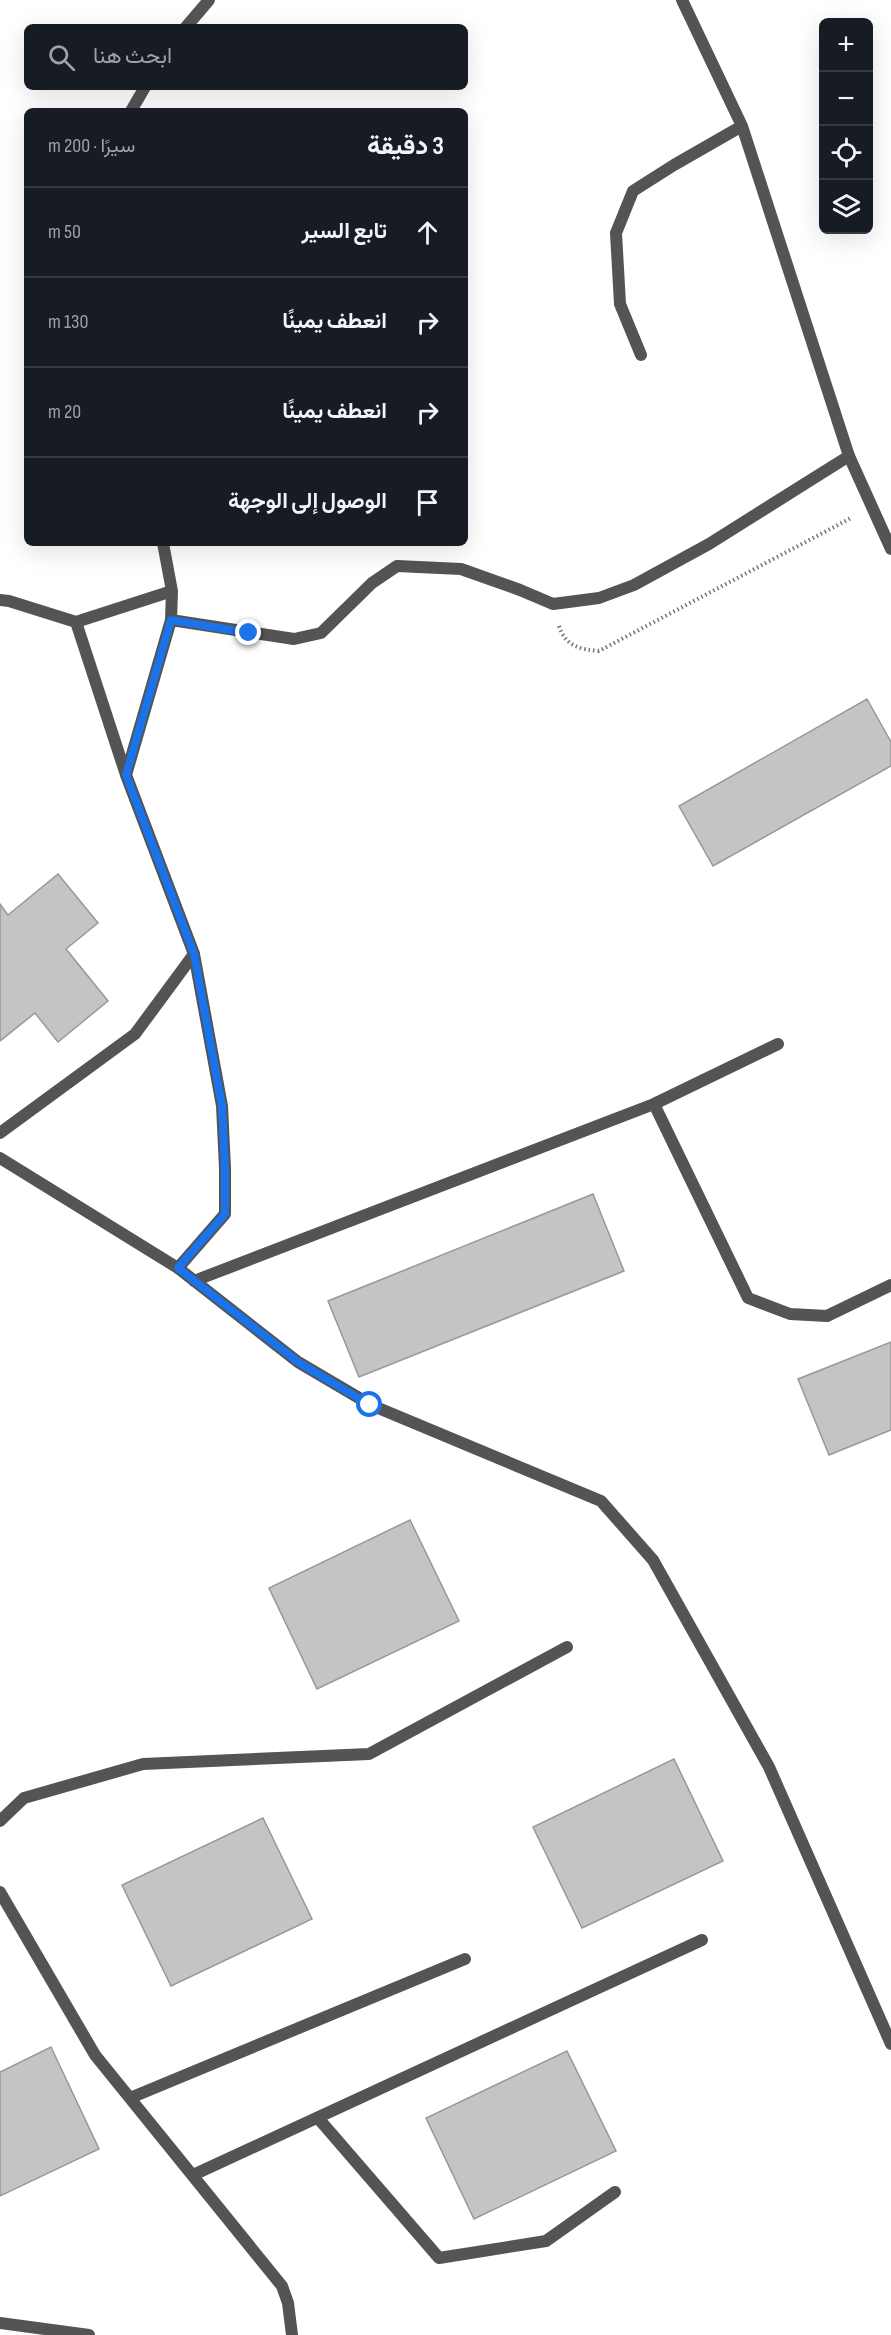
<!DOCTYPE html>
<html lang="ar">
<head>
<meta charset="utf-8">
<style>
  body { margin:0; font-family:"Sofia Sans Condensed",Vazirmatn,sans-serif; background:#242831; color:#f1f3f6; direction:rtl }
  .controls { position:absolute; right:18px; top:18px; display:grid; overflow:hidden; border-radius:9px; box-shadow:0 6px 24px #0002 }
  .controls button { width:54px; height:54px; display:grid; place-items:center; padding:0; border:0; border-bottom:2px solid #363941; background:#171b24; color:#f1f3f6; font:30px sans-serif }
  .stop { position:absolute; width:18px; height:18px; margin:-14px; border:4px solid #1a73e8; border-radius:50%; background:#fff }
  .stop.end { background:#1a73e8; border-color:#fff; box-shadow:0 2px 6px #0008 }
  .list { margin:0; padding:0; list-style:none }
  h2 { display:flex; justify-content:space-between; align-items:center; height:78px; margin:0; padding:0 24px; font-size:26px }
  h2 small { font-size:20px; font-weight:400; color:#9ea1a6 }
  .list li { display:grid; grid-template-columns:39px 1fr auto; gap:18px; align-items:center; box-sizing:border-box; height:90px; padding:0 24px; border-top:2px solid #363941 }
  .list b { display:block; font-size:22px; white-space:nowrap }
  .list em { font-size:20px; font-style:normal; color:#9ea1a6 }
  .icon { flex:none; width:33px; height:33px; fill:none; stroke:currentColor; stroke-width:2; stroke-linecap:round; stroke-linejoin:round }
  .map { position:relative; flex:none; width:891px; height:2335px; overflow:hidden; direction:ltr }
  .search { position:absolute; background:#171b24; box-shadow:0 6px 24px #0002; left:24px; top:24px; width:444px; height:66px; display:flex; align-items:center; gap:15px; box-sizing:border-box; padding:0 21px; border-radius:9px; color:#9ea1a6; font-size:22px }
  .panel { position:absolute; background:#171b24; box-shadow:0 6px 24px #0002; left:24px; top:108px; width:444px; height:438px; border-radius:9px; direction:rtl }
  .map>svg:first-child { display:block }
  .building { fill:#c4c4c4; stroke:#989898; stroke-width:1.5 }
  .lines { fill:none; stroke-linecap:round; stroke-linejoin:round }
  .path { stroke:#767676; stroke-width:4; stroke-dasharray:1.5 3; stroke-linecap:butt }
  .lane { stroke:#545454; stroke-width:12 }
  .street { stroke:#545454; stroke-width:12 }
  .route { stroke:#1a73e8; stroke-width:8 }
</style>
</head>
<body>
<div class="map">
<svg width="891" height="2335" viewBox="0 0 891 2335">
  <rect width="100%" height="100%" fill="#fff"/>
  <!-- building -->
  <path class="building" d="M867 699 891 742V766L713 866 679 806Z
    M58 874 98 923 66 949 108 1001 58 1042 35 1013 0 1041V904L8 915Z
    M593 1194 624 1271 359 1377 328 1301Z
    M891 1342V1430L829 1455 798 1379Z
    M410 1520 459 1621 317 1689 269 1588Z
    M674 1759 723 1861 582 1928 533 1827Z
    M263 1818 312 1919 171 1986 122 1885Z
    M51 2047 99 2149 0 2196V2072Z
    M567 2051 616 2151 474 2219 426 2118Z"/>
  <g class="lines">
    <!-- path -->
    <path class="path" d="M559 626C566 647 580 649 599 651L851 518"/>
    <!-- lane -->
    <path class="lane" d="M682 0 742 126 849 456 891 549
      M641 355 620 304 616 233 633 191 674 165 742 126
      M654 1104 748 1298 790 1314 827 1316 891 1285
      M0 1133 135 1034 194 954
      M0 1158 178 1268 298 1362 371 1405 601 1501 653 1560 769 1767 891 2044
      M194 1281 654 1104 778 1044
      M0 1821 24 1798 143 1764 369 1754 567 1647
      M0 1892 95 2055 282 2286 288 2303 292 2335
      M130 2098 465 1959
      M318 2118 439 2258 546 2241 615 2192
      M193 2175 702 1940
      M0 2323 89 2335"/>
    <!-- street -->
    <path class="street" d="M186 27 209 0
      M131 111 145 87
      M163 543 172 591 171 620 126 775 194 954 222 1106 225 1168V1214L178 1268
      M0 600 9 601 76 622 172 591
      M171 620 294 639 321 633 372 583 397 566 461 569 520 590 553 604 599 598 634 585 709 544 849 456
      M76 622 126 775"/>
  </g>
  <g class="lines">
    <!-- route -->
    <path class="route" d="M249 633 171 620 126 775 194 954 222 1106 225 1168V1214L178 1268 298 1362 370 1405"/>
  </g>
</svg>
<div class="controls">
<button>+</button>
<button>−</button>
<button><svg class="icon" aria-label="locate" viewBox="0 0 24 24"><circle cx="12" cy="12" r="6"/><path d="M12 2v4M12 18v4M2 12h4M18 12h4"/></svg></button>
<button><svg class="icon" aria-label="layers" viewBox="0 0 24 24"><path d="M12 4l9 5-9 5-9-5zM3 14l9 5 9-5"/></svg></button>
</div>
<div class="stop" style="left:370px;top:1405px"></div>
<div class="stop end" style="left:249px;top:633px"></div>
<div class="search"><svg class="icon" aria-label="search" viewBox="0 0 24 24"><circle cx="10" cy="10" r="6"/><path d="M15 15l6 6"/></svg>ابحث هنا</div>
<section class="panel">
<h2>3 دقيقة<small>سيرًا · 200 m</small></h2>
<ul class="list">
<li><svg class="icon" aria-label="ahead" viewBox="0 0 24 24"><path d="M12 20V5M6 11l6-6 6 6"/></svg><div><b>تابع السير</b></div><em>50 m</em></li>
<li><svg class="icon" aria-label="right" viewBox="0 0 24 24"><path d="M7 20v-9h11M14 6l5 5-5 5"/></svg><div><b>انعطف يمينًا</b></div><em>130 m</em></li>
<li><svg class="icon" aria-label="right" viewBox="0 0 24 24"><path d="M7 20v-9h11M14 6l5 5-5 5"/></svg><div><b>انعطف يمينًا</b></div><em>20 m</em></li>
<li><svg class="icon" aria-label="arrive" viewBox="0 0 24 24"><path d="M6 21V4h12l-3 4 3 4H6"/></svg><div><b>الوصول إلى الوجهة</b></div></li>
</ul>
</section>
</div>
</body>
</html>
